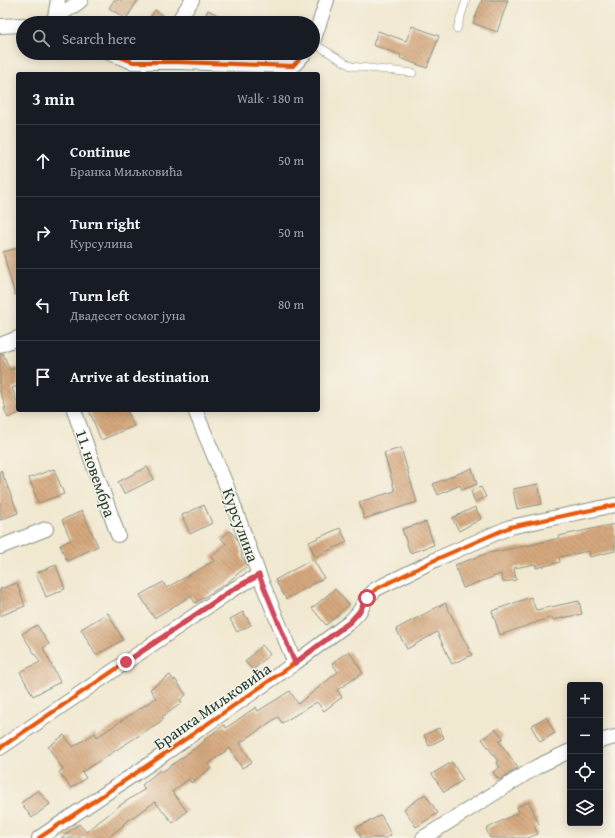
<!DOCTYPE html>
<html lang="en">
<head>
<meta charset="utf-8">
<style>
  body { margin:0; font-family:"Gentium Book Plus",serif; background:#20242c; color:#f1f3f6 }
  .controls { position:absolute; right:12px; bottom:12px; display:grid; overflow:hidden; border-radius:4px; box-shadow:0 2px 10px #0003 }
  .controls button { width:36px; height:36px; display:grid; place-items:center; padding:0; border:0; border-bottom:1px solid #363941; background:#171b24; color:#f1f3f6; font:20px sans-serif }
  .stop { position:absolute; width:12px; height:12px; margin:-9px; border:3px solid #d1495b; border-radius:50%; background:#fff }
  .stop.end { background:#d1495b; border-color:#fff; box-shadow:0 1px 4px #0008 }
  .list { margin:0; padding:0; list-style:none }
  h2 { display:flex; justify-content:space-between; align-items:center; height:52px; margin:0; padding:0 16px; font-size:17px }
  h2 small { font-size:13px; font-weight:400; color:#9ea1a6 }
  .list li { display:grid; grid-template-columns:26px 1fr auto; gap:12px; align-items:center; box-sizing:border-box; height:72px; padding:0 16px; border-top:1px solid #363941 }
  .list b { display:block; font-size:15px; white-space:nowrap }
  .list p { margin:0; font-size:13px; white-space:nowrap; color:#9ea1a6 }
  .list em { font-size:13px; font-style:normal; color:#9ea1a6 }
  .icon { flex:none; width:22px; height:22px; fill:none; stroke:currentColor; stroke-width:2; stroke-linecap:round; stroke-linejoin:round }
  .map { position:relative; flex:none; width:615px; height:838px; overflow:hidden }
  .search { position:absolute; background:#171b24; box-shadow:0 2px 10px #0003; left:16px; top:16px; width:304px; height:44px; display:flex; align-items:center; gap:10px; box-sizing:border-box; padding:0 14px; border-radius:22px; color:#9ea1a6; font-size:15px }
  .panel { position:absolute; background:#171b24; box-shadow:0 2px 10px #0003; left:16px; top:72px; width:304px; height:340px; border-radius:4px }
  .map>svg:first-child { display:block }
  .building { fill:url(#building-back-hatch) }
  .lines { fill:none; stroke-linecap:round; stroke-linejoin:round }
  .lane-casing { stroke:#889282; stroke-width:8 }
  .street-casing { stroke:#889282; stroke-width:16 }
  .lane { stroke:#fff; stroke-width:7 }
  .street { stroke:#fff; stroke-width:14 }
  .cycleway-casing { stroke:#f7f3e8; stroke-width:6 }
  .cycleway { stroke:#e8590c; stroke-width:4 }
  .route { stroke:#d1495b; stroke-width:5 }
  .labels { text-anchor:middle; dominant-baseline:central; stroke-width:3; stroke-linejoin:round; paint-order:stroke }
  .street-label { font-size:16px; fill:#1f3d34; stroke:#f7f3e8 }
</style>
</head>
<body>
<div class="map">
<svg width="615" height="838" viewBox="0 0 615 838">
  <defs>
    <pattern id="building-back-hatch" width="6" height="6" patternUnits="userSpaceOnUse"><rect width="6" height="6" fill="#d6a97f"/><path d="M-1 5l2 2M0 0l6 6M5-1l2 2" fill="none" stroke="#ad8b69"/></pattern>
  </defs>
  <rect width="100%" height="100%" fill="#f7f3e8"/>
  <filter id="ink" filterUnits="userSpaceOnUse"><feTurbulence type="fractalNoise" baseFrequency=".025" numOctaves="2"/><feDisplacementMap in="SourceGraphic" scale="8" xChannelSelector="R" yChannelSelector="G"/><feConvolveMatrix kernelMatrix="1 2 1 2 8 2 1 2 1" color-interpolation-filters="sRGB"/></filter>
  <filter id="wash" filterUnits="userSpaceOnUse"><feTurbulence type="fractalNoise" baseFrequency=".012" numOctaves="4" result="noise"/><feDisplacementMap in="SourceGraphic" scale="16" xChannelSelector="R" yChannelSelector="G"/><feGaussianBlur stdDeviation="0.9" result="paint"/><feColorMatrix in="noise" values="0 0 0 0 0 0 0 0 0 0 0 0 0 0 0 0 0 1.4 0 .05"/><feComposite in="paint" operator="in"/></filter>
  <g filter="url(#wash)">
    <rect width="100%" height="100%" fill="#f1e8d0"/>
    <g id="blocks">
      <!-- building -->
      <path class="building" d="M114 0H138L126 19 109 8Z
        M482 0H508L497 32 473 23Z
        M155 10 169 20V23H146Z
        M208 10 234 23H202Z
        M412 26 439 36 427 68 400 58 401 55 373 45 378 31 406 41Z
        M18 248V294L15 295 3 252Z
        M0 353H3L10 370 18 367V386L12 388 18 405V410H20L21 412 8 418 4 408H6L0 392Z
        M89 410H127L134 426 101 440Z
        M401 448 417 502 364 519 359 502 395 491 384 453Z
        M147 467 154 479 124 494 118 482Z
        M472 468 477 484 462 490 460 485 438 495 433 484Z
        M54 469 64 494 38 503 29 478Z
        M1 470 18 513 0 520V471Z
        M538 484 542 504 517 509 513 489Z
        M481 487 486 497 475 502 471 491Z
        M204 505 212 523 190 534 182 515Z
        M475 507 481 519 459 531 452 518Z
        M82 511 98 546 67 561 60 545 71 540 62 520Z
        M426 522 434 545 410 553 402 529Z
        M615 524V551L590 557 589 551 559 557 560 562 536 568V564L514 568 516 580 503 582 501 574 463 588 455 565 488 553 531 545 559 538V536Z
        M340 528 347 542 315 557 309 542Z
        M230 531 237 539 242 554 241 556 245 561 247 566 227 583 195 603 191 596 154 618 140 595 163 582 166 588 214 561 211 557 226 544 221 538Z
        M313 559 324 578 286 599 275 580Z
        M56 565 65 589 46 597 36 573Z
        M17 583 25 606 0 616V589Z
        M335 589 349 605 326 625 312 608Z
        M531 597 536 610 579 601 582 614 553 620 552 617 500 635 492 611Z
        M445 603 472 655 452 664 437 632 407 649 396 629Z
        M243 612 251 625 237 632 230 619Z
        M108 613 123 640 96 655 81 629Z
        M37 625 49 644 43 648 60 682 33 696 20 672 40 662 22 634Z
        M262 645 270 654 253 670 245 662Z
        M349 651 363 673 337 690 342 697 324 711 317 702 282 723 278 717 240 743 252 762 242 768 230 748 208 764 211 768 191 783 189 779 172 792 187 811 173 823 155 802 123 824 124 825 107 838H61L79 824 86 832 119 806 145 789 142 785 160 770 162 772 205 741 204 740 224 725 226 728 256 707 258 711 290 691 298 704 338 672 332 663Z
        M170 675 174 681 175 679 186 695 180 700 182 703 162 717 163 720 82 772 86 778 71 788 59 772 63 769 48 747 64 735 73 747 95 733 97 737 156 698 150 689Z
        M546 717 555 733 540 742 531 726Z
        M439 728 444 738 429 746 424 735Z
        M496 729 503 738 499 741 518 768 499 780 493 772 500 767 496 762 498 761 482 739Z
        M452 762 463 780 444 792 432 774Z
        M38 790 50 804 32 818 21 803Z
        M425 794 438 813 416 827 404 809Z
        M529 802 539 824 534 826 538 834 528 838H490L486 829 519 812 517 807Z
        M381 815 391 835 386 838H361L356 828Z"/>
    </g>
  </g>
  <g filter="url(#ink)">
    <use href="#blocks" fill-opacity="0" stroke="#889282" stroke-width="1"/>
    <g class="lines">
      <defs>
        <path id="lane" d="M457 29 466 0
          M313 43 351 66 413 73"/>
        <path id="street" d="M55 17 58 0
          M50 23C58 13 72 9 81 0
          M177 23 192 0
          M0 26 23 25
          M313 42 327 0
          M109 53 133 62H179L293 66 305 53
          M0 345 18 338
          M74 410 118 535
          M195 410 227 487 259 575 295 663
          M0 547 46 529
          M600 741 615 737
          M0 748 232 590 259 575
          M39 838 151 763 295 663 350 622 359 612 367 598 376 589 439 558 510 527 615 505
          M423 838 538 766 570 751"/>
      </defs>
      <!-- lane casing -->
      <use href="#lane" class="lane-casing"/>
      <!-- street casing -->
      <use href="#street" class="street-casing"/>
      <!-- lane -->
      <use href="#lane" class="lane"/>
      <!-- street -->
      <use href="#street" class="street"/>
      <defs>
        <path id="cycleway" d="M109 53 133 62H179L293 66 305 53
          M0 748 232 590 259 575
          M39 838 151 763 295 663 350 622 359 612 367 598 376 589 439 558 510 527 615 505"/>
      </defs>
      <!-- cycleway casing -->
      <use href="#cycleway" class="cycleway-casing"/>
      <!-- cycleway -->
      <use href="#cycleway" class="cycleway"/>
    </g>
  </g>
  <g class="lines" filter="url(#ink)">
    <!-- route -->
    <path class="route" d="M126 662 232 590 259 575 295 663 350 622 359 612 367 598"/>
  </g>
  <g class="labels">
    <!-- street labels -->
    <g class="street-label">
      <text transform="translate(96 473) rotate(71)">11. новембра</text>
      <text transform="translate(241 525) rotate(70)">Курсулина</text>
      <text transform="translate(212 706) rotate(-35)">Бранка Миљковића</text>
    </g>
  </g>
</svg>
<div class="controls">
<button>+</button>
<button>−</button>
<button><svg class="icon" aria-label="locate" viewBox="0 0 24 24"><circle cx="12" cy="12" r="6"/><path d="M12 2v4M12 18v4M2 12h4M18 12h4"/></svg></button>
<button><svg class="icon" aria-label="layers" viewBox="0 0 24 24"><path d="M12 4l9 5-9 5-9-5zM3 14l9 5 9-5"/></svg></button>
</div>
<div class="stop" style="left:367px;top:598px"></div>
<div class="stop end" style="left:126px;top:662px"></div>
<div class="search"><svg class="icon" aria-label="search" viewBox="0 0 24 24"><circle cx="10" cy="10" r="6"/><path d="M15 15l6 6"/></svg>Search here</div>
<section class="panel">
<h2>3 min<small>Walk · 180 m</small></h2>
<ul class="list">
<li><svg class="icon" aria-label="ahead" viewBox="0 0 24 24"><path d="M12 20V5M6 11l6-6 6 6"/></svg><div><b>Continue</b><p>Бранка Миљковића</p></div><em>50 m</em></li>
<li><svg class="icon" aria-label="right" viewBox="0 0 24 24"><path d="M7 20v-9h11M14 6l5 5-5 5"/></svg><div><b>Turn right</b><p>Курсулина</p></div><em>50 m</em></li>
<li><svg class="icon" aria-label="left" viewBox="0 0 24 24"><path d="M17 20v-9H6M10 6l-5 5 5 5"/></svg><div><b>Turn left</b><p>Двадесет осмог јуна</p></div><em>80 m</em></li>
<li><svg class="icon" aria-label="arrive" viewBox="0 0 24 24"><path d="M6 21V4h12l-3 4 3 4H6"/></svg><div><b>Arrive at destination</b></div></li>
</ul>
</section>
</div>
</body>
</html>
